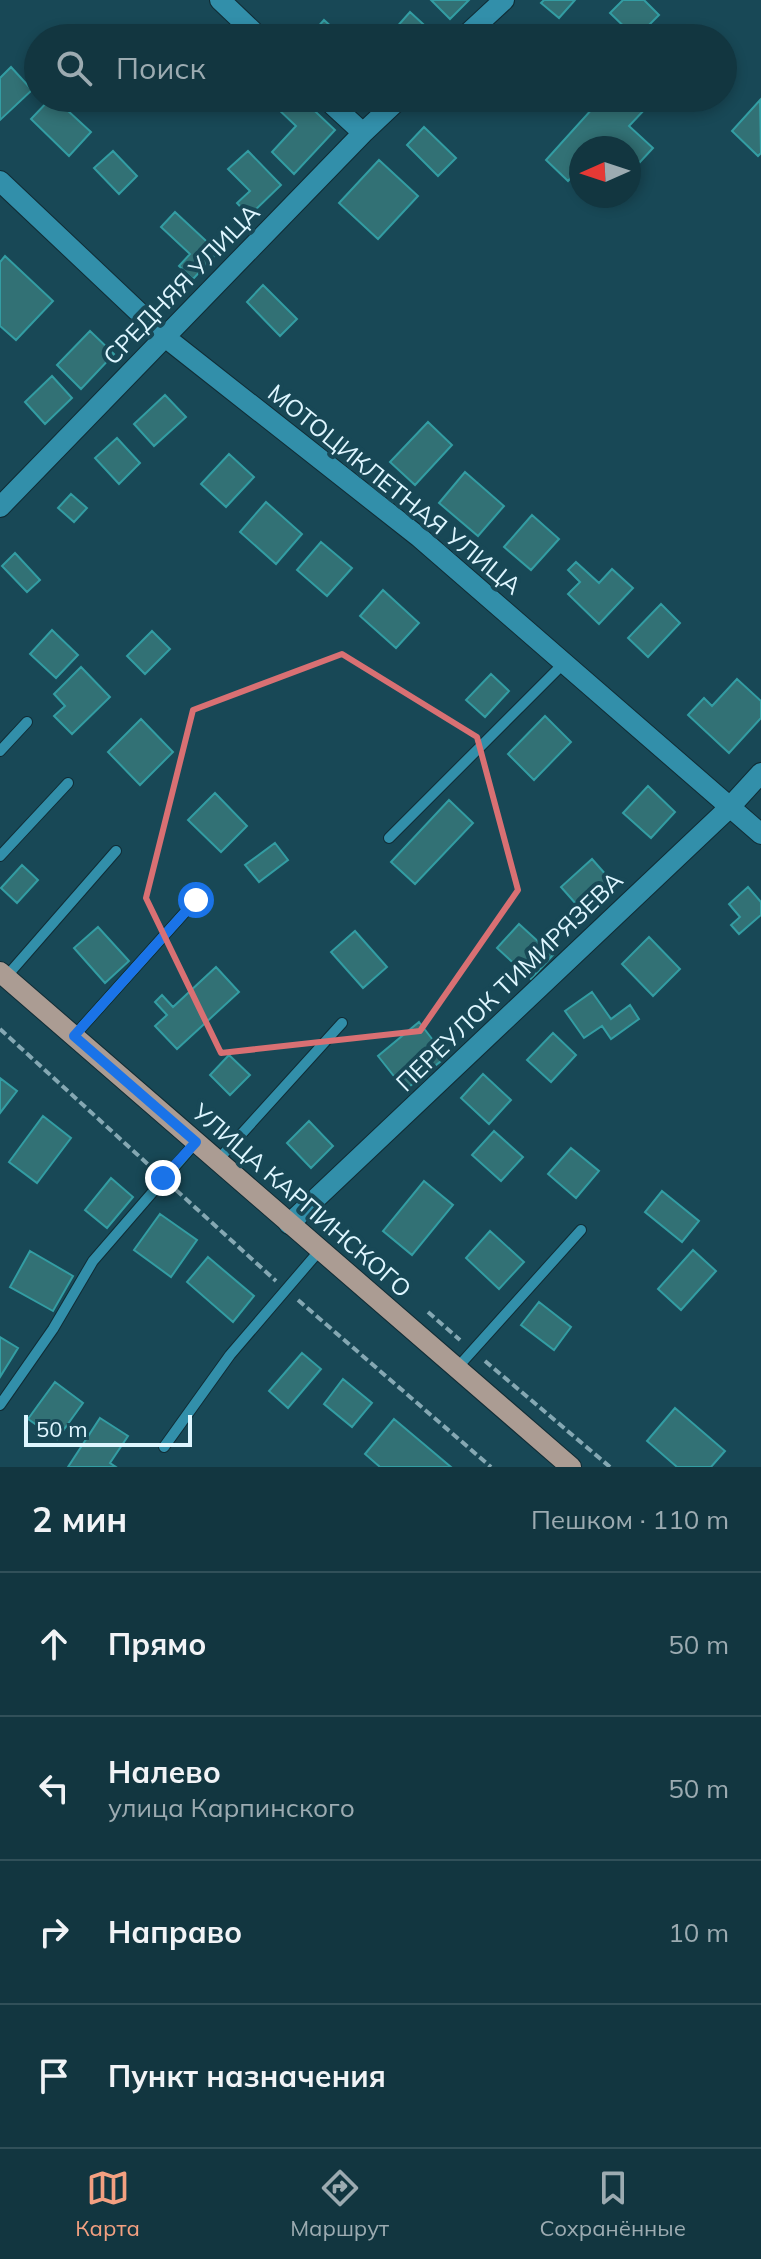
<!DOCTYPE html>
<html lang="ru">
<head>
<meta charset="utf-8">
<style>
  body { margin:0; font-family:Mulish,sans-serif; background:#1f414b; color:#f1f3f6 }
  .compass { position:absolute; left:569px; top:136px; width:72px; height:72px; border-radius:50%; background:#123640; box-shadow:0 4px 12px #0003; rotate:267deg }
  .scale { position:absolute; left:24px; bottom:20px; width:168px; box-sizing:border-box; padding-left:8px; border:4px solid #def6ff; border-top:0; font-size:22px; line-height:28px; white-space:nowrap; color:#def6ff; -webkit-text-stroke:6px #184856; paint-order:stroke }
  .stop { position:absolute; width:24px; height:24px; margin:-18px; border:6px solid #1a73e8; border-radius:50%; background:#fff }
  .stop.end { background:#1a73e8; border-color:#fff; box-shadow:0 2px 8px #0008 }
  .list { margin:0; padding:0; list-style:none }
  h2 { display:flex; justify-content:space-between; align-items:center; height:104px; margin:0; padding:0 32px; font-size:34px }
  h2 small { font-size:26px; font-weight:400; color:#9cabb1 }
  .list li { display:grid; grid-template-columns:52px 1fr auto; gap:24px; align-items:center; box-sizing:border-box; height:144px; padding:0 32px; border-top:2px solid #315059 }
  .list b { display:block; font-size:30px; white-space:nowrap }
  .list p { margin:0; font-size:26px; white-space:nowrap; color:#9cabb1 }
  .list em { font-size:26px; font-style:normal; color:#9cabb1 }
  .icon { flex:none; width:44px; height:44px; fill:none; stroke:currentColor; stroke-width:2; stroke-linecap:round; stroke-linejoin:round }
  .map { position:relative; flex:none; width:761px; height:1467px; overflow:hidden }
  .search { position:absolute; background:#123640; box-shadow:0 4px 12px #0003; left:24px; right:24px; top:24px; height:88px; display:flex; align-items:center; gap:20px; box-sizing:border-box; padding:0 28px; border-radius:44px; color:#9cabb1; font-size:30px }
  .sheet { height:680px; background:#123640 }
  nav { display:flex; justify-content:space-around; align-items:center; box-sizing:border-box; height:112px; border-top:2px solid #315059; background:#123640; font-size:22px; color:#9cabb1 }
  nav a { display:grid; justify-items:center; gap:4px }
  nav .on { color:#f3a081 }
  .map>svg:first-child { display:block }
  .building { fill:#327175; stroke:#339da3; stroke-width:2 }
  .lines { fill:none; stroke-linecap:round; stroke-linejoin:round }
  .lane-casing { stroke:#102c35; stroke-width:12 }
  .street-casing { stroke:#102c35; stroke-width:22 }
  .primary-casing { stroke:#102c35; stroke-width:22 }
  .path { stroke:#85a8b3; stroke-width:4; stroke-dasharray:8 4; stroke-linecap:butt }
  .lane { stroke:#328faa; stroke-width:10 }
  .street { stroke:#328faa; stroke-width:20 }
  .primary { stroke:#ab9c93; stroke-width:20 }
  .route { stroke:#1a73e8; stroke-width:10 }
  .marked { fill:none; stroke:#d97073; stroke-width:6; stroke-linejoin:round }
  .labels { text-anchor:middle; dominant-baseline:central; stroke-width:8; stroke-linejoin:round; paint-order:stroke }
  .street-label { font-size:24px; fill:#def6ff; stroke:#184856 }
</style>
</head>
<body>
<div class="map">
<svg width="761" height="1467" viewBox="0 0 761 1467">
  <rect width="100%" height="100%" fill="#184856"/>
  <!-- building -->
  <path class="building" d="M431 0H469L450 19Z
    M544 0H575L559 18 541 3Z
    M623 0H644L659 15 636 38 610 13Z
    M410 12 434 34 430 38H387Z
    M324 20 344 38H308Z
    M11 67 32 90 0 120V78Z
    M51 98H54L91 132 69 156 31 119Z
    M286 98H301L335 130 294 174 272 152 296 126 277 108Z
    M334 98H365L351 113Z
    M602 98H635L646 108 629 126 653 148 629 174V148H581V167L568 181 546 160Z
    M760 100 761 153 758 156 732 131Z
    M424 127 456 158 438 176 407 145Z
    M113 151 137 176 119 194 94 168Z
    M248 151 281 185 249 216 237 203 250 191 228 169Z
    M379 160 418 196 378 239 339 203Z
    M175 212 218 252 193 279 179 266 190 254 161 227Z
    M5 256 53 301 16 340 0 326V262Z
    M263 285 297 319 280 336 247 302Z
    M90 331 114 354 81 389 57 365Z
    M52 376 72 398 45 424 25 402Z
    M165 395 186 417 154 446 134 424Z
    M428 422 452 445 415 485 390 462Z
    M117 438 140 463 119 484 95 458Z
    M229 454 254 477 226 507 201 484Z
    M465 472 504 506 478 536 439 503Z
    M71 494 87 508 74 522 58 508Z
    M266 502 302 534 276 564 240 532Z
    M532 515 559 539 531 570 504 547Z
    M321 542 352 568 327 596 297 570Z
    M15 553 40 580 27 592 2 566Z
    M576 562 599 583 612 569 633 588 599 624 568 594 580 582 568 570Z
    M383 590 419 623 396 648 360 616Z
    M661 604 680 623 648 657 628 638Z
    M52 630 78 655 56 678 30 654Z
    M152 631 170 649 145 674 127 656Z
    M81 667 110 697 72 734 54 716 65 706 54 694Z
    M491 674 509 691 485 717 466 700Z
    M737 679 761 701V718L729 753 688 715 704 698 712 706Z
    M545 716 571 742 534 780 508 754Z
    M141 719 173 752 140 785 108 752Z
    M648 786 675 812 651 838 623 813Z
    M215 793 247 826 221 852 188 820Z
    M449 800 473 823 415 884 391 862Z
    M275 843 288 860 259 882 245 865Z
    M592 859 615 885 584 913 561 887Z
    M22 865 38 880 17 903 1 888Z
    M748 887 761 902V915L739 934 731 925 740 917 729 904Z
    M519 924 553 955 531 979 497 948Z
    M98 927 129 961 105 983 74 948Z
    M355 931 387 967 363 988 331 952Z
    M649 937 680 969 653 996 622 964Z
    M216 967 239 992 177 1049 155 1026 167 1015 155 1002 162 995 173 1007Z
    M592 992 611 1019 630 1005 639 1019 611 1039 602 1026 584 1038 565 1011Z
    M419 1022 446 1057 405 1090 378 1056Z
    M553 1033 576 1055 551 1082 527 1060Z
    M229 1055 250 1075 230 1095 210 1075Z
    M483 1074 511 1100 489 1124 461 1098Z
    M0 1078 17 1091 0 1113Z
    M43 1116 71 1138 37 1183 9 1162Z
    M309 1121 333 1146 311 1168 287 1143Z
    M494 1131 523 1157 501 1181 472 1155Z
    M571 1148 599 1171 576 1198 548 1174Z
    M111 1178 133 1197 107 1228 85 1210Z
    M424 1181 453 1205 412 1255 383 1231Z
    M662 1191 699 1221 682 1242 645 1212Z
    M160 1214 197 1240 171 1277 134 1250Z
    M490 1231 524 1262 499 1289 466 1258Z
    M693 1250 716 1271 681 1310 658 1289Z
    M30 1251 73 1276 53 1311 10 1287Z
    M208 1257 254 1296 233 1322 187 1282Z
    M539 1302 571 1327 554 1350 521 1325Z
    M0 1337 18 1348 0 1377Z
    M302 1353 321 1369 288 1408 269 1391Z
    M343 1379 372 1403 352 1427 324 1404Z
    M55 1382 83 1403 57 1439 28 1419Z
    M675 1408 725 1451 711 1467H677L647 1441Z
    M100 1418 128 1436 110 1463 116 1467H68Z
    M394 1419 451 1467H380L365 1454Z"/>
  <g class="lines">
    <defs>
      <path id="lane" d="M0 751 27 722
        M389 838 564 663
        M0 856 68 783
        M6 977 116 851
        M74 1036 196 900
        M217 1161 342 1023
        M457 1368 581 1230
        M0 1405 53 1329 93 1261 196 1142
        M164 1447 230 1355 320 1250"/>
      <path id="street" d="M220 0 260 38
        M463 38 504 0
        M325 98 363 133
        M0 181 165 337 419 537 761 834
        M0 507 363 133 400 98
        M289 1224 729 808 761 773"/>
      <path id="primary" d="M0 972 571 1467"/>
    </defs>
    <!-- lane casing -->
    <use href="#lane" class="lane-casing"/>
    <!-- street casing -->
    <use href="#street" class="street-casing"/>
    <!-- primary casing -->
    <use href="#primary" class="primary-casing"/>
    <!-- path -->
    <path class="path" d="M0 1029 152 1168
      M176 1190 276 1281
      M298 1300 491 1467
      M428 1312 460 1340
      M485 1361 610 1467"/>
    <!-- lane -->
    <use href="#lane" class="lane"/>
    <!-- street -->
    <use href="#street" class="street"/>
    <!-- primary -->
    <use href="#primary" class="primary"/>
  </g>
  <g class="lines">
    <!-- route -->
    <path class="route" d="M163 1178 196 1142 74 1036 196 900"/>
  </g>
  <!-- marked area -->
  <path class="marked" d="M342 654 477 737 518 890 420 1031 221 1053 146 898 193 710Z"/>
  <g class="labels">
    <!-- street labels -->
    <g class="street-label">
      <text transform="translate(181 284) rotate(-46)">СРЕДНЯЯ УЛИЦА</text>
      <text transform="translate(395 489) rotate(39)">МОТОЦИКЛЕТНАЯ УЛИЦА</text>
      <text transform="translate(509 981) rotate(-44)">ПЕРЕУЛОК ТИМИРЯЗЕВА</text>
      <text transform="translate(302 1200) rotate(41)">УЛИЦА КАРПИНСКОГО</text>
    </g>
  </g>
</svg>
<svg class="compass" viewBox="-18 -18 36 36"><path d="M0-13l5 13h-10z" fill="#e53935"/><path d="M0 13l5-13h-10z" fill="#9cabb1"/></svg>
<div class="scale">50 m</div>
<div class="stop" style="left:196px;top:900px"></div>
<div class="stop end" style="left:163px;top:1178px"></div>
<div class="search"><svg class="icon" aria-label="search" viewBox="0 0 24 24"><circle cx="10" cy="10" r="6"/><path d="M15 15l6 6"/></svg>Поиск</div>
</div>
<section class="sheet">
<h2>2 мин<small>Пешком · 110 m</small></h2>
<ul class="list">
<li><svg class="icon" aria-label="ahead" viewBox="0 0 24 24"><path d="M12 20V5M6 11l6-6 6 6"/></svg><div><b>Прямо</b></div><em>50 m</em></li>
<li><svg class="icon" aria-label="left" viewBox="0 0 24 24"><path d="M17 20v-9H6M10 6l-5 5 5 5"/></svg><div><b>Налево</b><p>улица Карпинского</p></div><em>50 m</em></li>
<li><svg class="icon" aria-label="right" viewBox="0 0 24 24"><path d="M7 20v-9h11M14 6l5 5-5 5"/></svg><div><b>Направо</b></div><em>10 m</em></li>
<li><svg class="icon" aria-label="arrive" viewBox="0 0 24 24"><path d="M6 21V4h12l-3 4 3 4H6"/></svg><div><b>Пункт назначения</b></div></li>
</ul>
</section>
<nav>
<a class="on"><svg class="icon" aria-label="map" viewBox="0 0 24 24"><path d="M3 6l6-2 6 2 6-2v14l-6 2-6-2-6 2zM9 4v14M15 6v14"/></svg>Карта</a>
<a><svg class="icon" aria-label="directions" viewBox="0 0 24 24"><path d="M12 3l9 9-9 9-9-9zM9 14v-3h6M13 9l2 2-2 2"/></svg>Маршрут</a>
<a><svg class="icon" aria-label="saved" viewBox="0 0 24 24"><path d="M7 4h10v16l-5-4-5 4z"/></svg>Сохранённые</a>
</nav>
</body>
</html>
